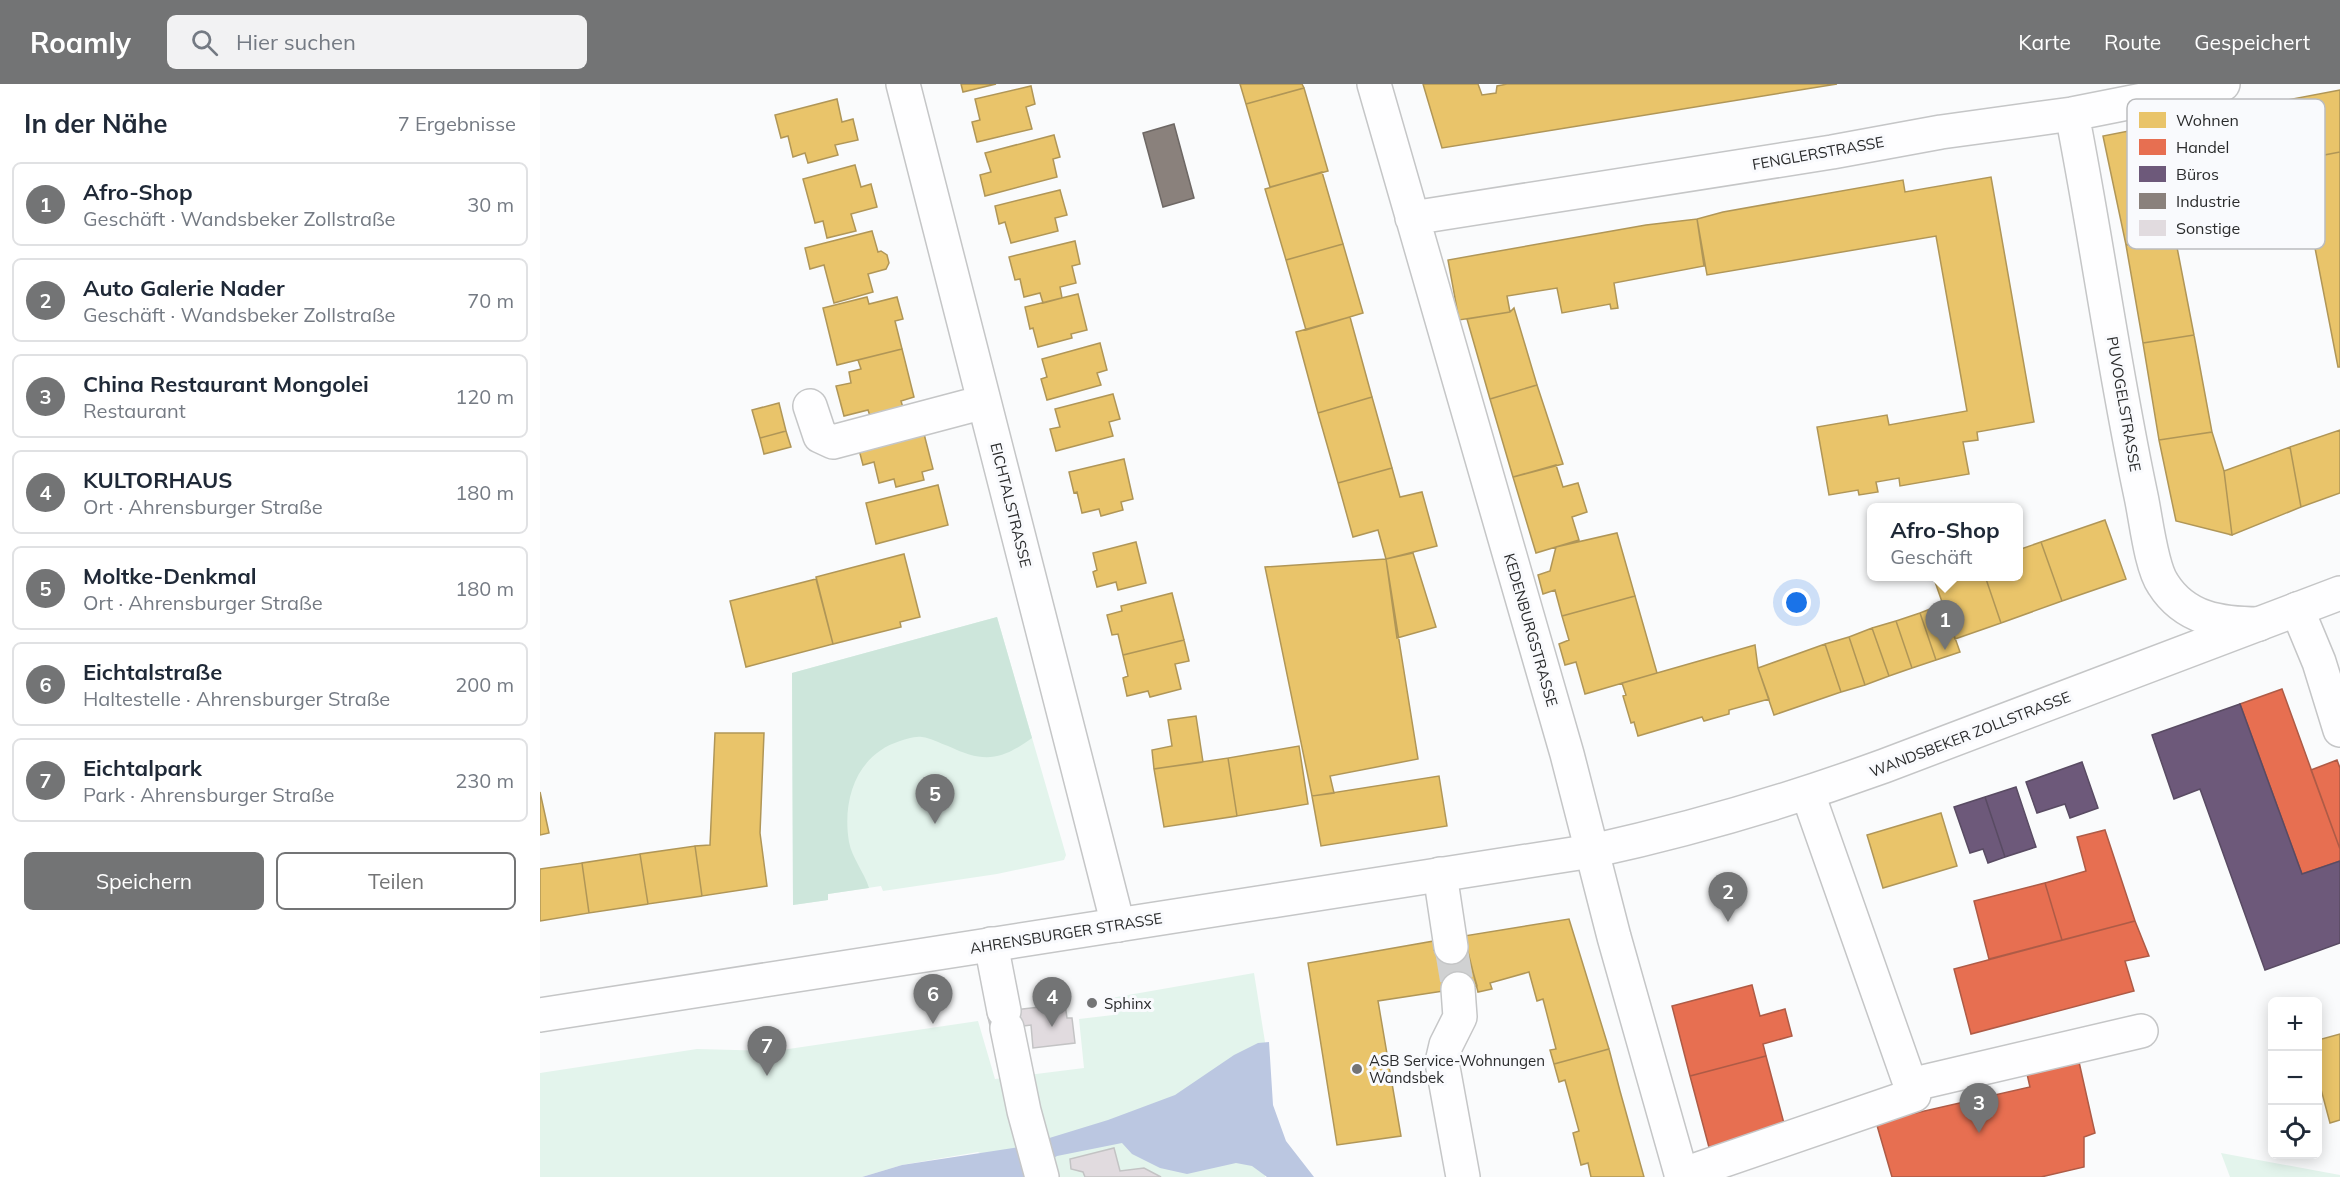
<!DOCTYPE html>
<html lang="de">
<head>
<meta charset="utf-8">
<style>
  body { margin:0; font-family:Mulish,sans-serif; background:#f2f2f3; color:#1f2937 }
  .controls { position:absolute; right:18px; bottom:18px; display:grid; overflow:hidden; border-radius:9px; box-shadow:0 3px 15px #0003 }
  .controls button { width:54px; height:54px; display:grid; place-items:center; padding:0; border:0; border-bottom:2px solid #e0e1e3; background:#fff; color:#1f2937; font:30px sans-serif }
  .you { position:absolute; left:1257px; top:519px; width:21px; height:21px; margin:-15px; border:4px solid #fff; border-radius:50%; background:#1a73e8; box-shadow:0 0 0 9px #1a73e833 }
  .badge { display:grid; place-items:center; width:39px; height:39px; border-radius:50%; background:#737475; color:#fff; font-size:20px; font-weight:700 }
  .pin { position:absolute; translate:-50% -50px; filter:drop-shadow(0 2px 3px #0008) }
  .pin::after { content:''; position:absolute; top:32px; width:21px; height:18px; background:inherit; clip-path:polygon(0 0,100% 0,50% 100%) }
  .popup { position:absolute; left:1327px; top:419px; width:156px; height:78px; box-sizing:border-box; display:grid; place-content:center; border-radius:9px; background:#fff; filter:drop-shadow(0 2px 4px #0005); font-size:20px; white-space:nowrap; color:#747a83 }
  .popup b { font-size:22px; color:#1f2937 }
  .popup::after { content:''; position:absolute; left:50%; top:100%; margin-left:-12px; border:12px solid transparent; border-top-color:#fff }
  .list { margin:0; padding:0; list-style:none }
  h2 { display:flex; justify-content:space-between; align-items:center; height:78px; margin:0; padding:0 24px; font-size:26px }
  h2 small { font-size:20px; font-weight:400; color:#747a83 }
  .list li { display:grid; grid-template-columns:39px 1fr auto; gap:18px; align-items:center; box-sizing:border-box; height:84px; margin:0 12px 12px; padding:0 12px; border:2px solid #e0e1e3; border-radius:9px }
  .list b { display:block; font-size:22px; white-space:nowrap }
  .list p { margin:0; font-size:20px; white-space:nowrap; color:#747a83 }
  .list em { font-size:20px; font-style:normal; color:#747a83 }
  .actions { display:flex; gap:12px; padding:18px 24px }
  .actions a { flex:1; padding:14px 0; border:2px solid #737475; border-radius:9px; text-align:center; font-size:21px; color:#737475 }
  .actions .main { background:#737475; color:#fff }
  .icon { flex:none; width:33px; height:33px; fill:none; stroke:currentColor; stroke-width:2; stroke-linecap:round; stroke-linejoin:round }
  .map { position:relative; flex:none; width:1800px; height:1093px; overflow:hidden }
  header { display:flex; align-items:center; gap:36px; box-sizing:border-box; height:84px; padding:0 30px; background:#737475; color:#fff }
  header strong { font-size:28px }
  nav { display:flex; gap:33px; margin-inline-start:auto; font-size:21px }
  .search { width:420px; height:54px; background:#f2f2f3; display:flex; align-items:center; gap:15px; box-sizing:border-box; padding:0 21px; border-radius:9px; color:#747a83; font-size:22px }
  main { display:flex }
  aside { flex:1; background:#fff }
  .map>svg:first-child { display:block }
  .green { fill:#e3f4ec }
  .forest { fill:#cde6db }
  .water { fill:#bbc7e1 }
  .homes { fill:#e9c46a; stroke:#b09657; stroke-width:1.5 }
  .shops { fill:#e76f51; stroke:#ae5b46; stroke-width:1.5 }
  .offices { fill:#6d597a; stroke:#594b63; stroke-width:1.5 }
  .industry { fill:#8a817c; stroke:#6d6764; stroke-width:1.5 }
  .building { fill:#e1dbdf; stroke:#c3c3c4; stroke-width:1.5 }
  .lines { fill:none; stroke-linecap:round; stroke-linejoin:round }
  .minor-tunnel { stroke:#d0d1d2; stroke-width:33; stroke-dasharray:33 16; stroke-linecap:butt }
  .minor-casing { stroke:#c5c6c7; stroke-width:36 }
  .major-casing { stroke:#c5c6c7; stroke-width:36 }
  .minor { stroke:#fefeff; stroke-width:33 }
  .major { stroke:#fefeff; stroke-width:33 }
  .poi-dot { fill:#737475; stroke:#f9fafd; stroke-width:2 }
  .labels { text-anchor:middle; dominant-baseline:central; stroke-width:6; stroke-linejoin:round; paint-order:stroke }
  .street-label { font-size:15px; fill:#2a2b2c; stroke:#f9fafd }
  .poi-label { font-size:15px; fill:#2a2b2c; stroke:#f9fafd; text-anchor:start }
  .key { fill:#f9fafd; stroke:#bbbcbe; stroke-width:1.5 }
  .key-label { font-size:16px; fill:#2a2b2c }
</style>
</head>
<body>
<header>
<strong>Roamly</strong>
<div class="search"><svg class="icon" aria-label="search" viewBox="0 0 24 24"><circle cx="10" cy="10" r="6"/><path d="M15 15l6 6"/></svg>Hier suchen</div>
<nav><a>Karte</a><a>Route</a><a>Gespeichert</a></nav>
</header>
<main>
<aside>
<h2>In der Nähe<small>7 Ergebnisse</small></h2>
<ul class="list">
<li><span class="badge">1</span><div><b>Afro-Shop</b><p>Geschäft · Wandsbeker Zollstraße</p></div><em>30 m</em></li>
<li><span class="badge">2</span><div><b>Auto Galerie Nader</b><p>Geschäft · Wandsbeker Zollstraße</p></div><em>70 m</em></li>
<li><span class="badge">3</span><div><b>China Restaurant Mongolei</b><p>Restaurant</p></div><em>120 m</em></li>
<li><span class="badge">4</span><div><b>KULTORHAUS</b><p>Ort · Ahrensburger Straße</p></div><em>180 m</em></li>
<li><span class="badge">5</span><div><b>Moltke-Denkmal</b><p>Ort · Ahrensburger Straße</p></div><em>180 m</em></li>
<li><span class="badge">6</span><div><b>Eichtalstraße</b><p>Haltestelle · Ahrensburger Straße</p></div><em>200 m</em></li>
<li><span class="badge">7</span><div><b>Eichtalpark</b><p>Park · Ahrensburger Straße</p></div><em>230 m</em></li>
</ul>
<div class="actions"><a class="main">Speichern</a><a>Teilen</a></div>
</aside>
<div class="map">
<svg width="1800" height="1093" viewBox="0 0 1800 1093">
  <rect width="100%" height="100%" fill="#fafbfc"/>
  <!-- green -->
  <path class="green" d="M457 533 526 771 524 776 457 790 343 807 341 802 288 810V816L253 821 252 589Z
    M714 889 725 958V1093H486L438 1068 362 1081 322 1093H0V989L157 965 235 967 438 937 455 995 544 984 539 935 573 931 571 914Z
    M1681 1069 1800 1091V1093H1690Z"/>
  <!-- forest -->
  <path class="forest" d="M457 533 492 654C460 677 444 679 408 662 399 659 391 654 382 653 374 652 367 655 360 657 316 671 302 716 309 758 312 774 324 788 329 804L288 810V816L253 821 252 589Z"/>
  <!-- water -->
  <path class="water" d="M729 958 733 1021 746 1057 774 1093H727L712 1082 696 1079 647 1090 620 1084 592 1070 582 1059 517 1072 486 1093H322L362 1081 480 1063 568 1036 635 1011 694 971 718 959Z"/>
  <!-- homes -->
  <path class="homes" d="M421 0H456L423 8Z
    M700 0H762L764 4 706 20Z
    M883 0H938L942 11 956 9 957 2 967 0H1297L902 64Z
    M491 2 495 20 486 23 492 45 437 58 432 38 440 36 435 15Z
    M764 4 788 87 730 103 706 20Z
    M1800 6V68L1758 76 1747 16Z
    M297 15 302 38 313 35 318 56 295 61 298 71 268 79 265 69 253 73 248 52 241 54 235 31Z
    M1747 16 1755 63 1621 88 1635 153 1586 161 1563 52Z
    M514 51 520 73 513 75 517 93 445 112 440 91 451 88 445 69Z
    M1800 68V283H1798L1758 76Z
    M315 81 321 103 331 100 337 123 311 130 316 147 287 154 283 137 275 139 263 95Z
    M782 88 803 160 746 176 725 105Z
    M1451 93 1494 338 1437 348 1438 356 1423 358 1429 390 1360 402 1359 394 1336 398 1338 408 1319 411 1318 406 1289 411 1277 343 1347 331 1349 341 1427 327 1396 152 1167 191 1157 135 1183 128 1363 96 1365 108Z
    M520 106 527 131 515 134 518 147 471 159 465 138 459 140 455 122Z
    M1157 135 1164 182 1074 199 1078 224 1071 225 1070 220 1022 229 1017 204 967 212 970 228 919 236 908 176 1106 141Z
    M332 147 338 168 341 167 347 171 349 179 346 185 328 190 333 208 294 219 284 181 270 185 265 164Z
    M1635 153 1654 251 1603 259 1586 161Z
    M535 157 540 180 532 182 536 199 520 203 522 214 503 219 500 209 484 213 480 195 475 196 469 173Z
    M803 160 823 229 766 246 746 176Z
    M538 210 547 246 531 250 532 254 498 263 493 244 490 245 485 223Z
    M327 213 329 220 357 213 363 235 355 237 362 265 297 281 283 224Z
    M974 224 997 301 950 315 927 235 970 228Z
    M810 233 832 313 778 329 756 248Z
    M1654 251 1672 348 1619 356 1603 259Z
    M560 259 567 286 557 289 561 301 507 316 501 295 507 293 502 275Z
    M362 265 374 313 361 317 364 327 331 335 328 326 304 332 296 302 311 299 309 288 321 285 318 276Z
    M997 301 1023 380 973 393 950 315Z
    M573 310 580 335 569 338 573 352 516 367 510 345 520 343 515 325Z
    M832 313 852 384 798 399 778 329Z
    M239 319 246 347 220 354 212 326Z
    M382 342 393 385 382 388 384 396 356 403 354 395 339 399 334 378 323 381 317 358Z
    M1800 346V409L1761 423 1750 363Z
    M246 347 251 363 224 370 220 354Z
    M1672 348 1684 387 1692 451 1636 437 1619 356Z
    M1750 363 1761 423 1692 451 1684 387Z
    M584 375 593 415 581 418 583 426 561 432 559 425 542 429 537 408 534 409 529 388Z
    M1016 381 1023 403 1038 399 1047 428 1032 433 1039 456 996 469 973 393Z
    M852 384 860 413 882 408 897 462 846 475 838 446 813 453 798 399Z
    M398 401 408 441 336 460 326 419Z
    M1565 436 1586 495 1522 517 1501 458Z
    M1077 449 1095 512 1022 532 1015 506 1003 510 998 491 1010 487 1016 463Z
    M596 458 606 499 578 506 576 498 557 503 553 488 557 486 553 469Z
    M1501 458 1522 517 1461 539 1445 492H1478V466Z
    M873 469 896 543 857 554 846 475Z
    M364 470 380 533 360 538 361 543 293 560 276 493Z
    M846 475 878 675 790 692 794 709 772 712 725 483Z
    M1403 492H1445L1461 539 1415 555 1394 495Z
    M276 495 293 560 206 583 190 517Z
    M632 509 644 556 583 571 578 550 572 551 567 531 582 527 581 522Z
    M1095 512 1117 589 1045 610 1036 578 1025 581 1019 560 1029 556 1022 532Z
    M1403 520 1420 568 1396 576 1380 529Z
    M1380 529 1396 576 1372 584 1356 537Z
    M1356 537 1372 584 1349 592 1332 544Z
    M1332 544 1349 592 1325 601 1309 553Z
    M1309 553 1325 601 1301 608 1285 560Z
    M644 556 649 577 635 580 641 605 610 613 608 607 587 612 583 594 588 592 583 571Z
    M1285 560 1301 608 1234 631 1218 584Z
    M1215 561 1218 584 1229 615 1189 626V630L1164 637 1162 633 1098 652 1094 638 1091 639 1083 612 1086 611 1082 599Z
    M656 632 663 678 614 685 612 666 632 662 628 636Z
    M175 649H224L220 749 227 802 162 812 155 762 170 761Z
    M759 662 768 720 697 732 688 674Z
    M688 674 697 732 624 743 614 685Z
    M899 692 907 742 781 762 772 712Z
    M0 708 9 749 0 751Z
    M1401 729 1417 782 1343 804 1327 751Z
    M155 762 162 812 108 820 100 770Z
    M100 770 108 820 49 829 42 779Z
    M42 779 49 829 0 837V785Z
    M1029 835 1069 965 1014 980 1010 966 1016 965 1003 915 997 917 989 888 950 899 952 905 938 908 924 852Z
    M894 857V866L925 860 937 902 838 917 861 1052 797 1061 768 879Z
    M1800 950V1036L1790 1039 1778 994V956Z
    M1069 965 1080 1007 1104 1093H1051L1048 1079 1041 1081 1033 1049 1039 1047 1025 996 1019 998 1014 980Z"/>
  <!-- shops -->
  <path class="shops" d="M1742 605 1800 765V777L1762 790 1700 620Z
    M1797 676 1800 684V765L1771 686Z
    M1565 746 1595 837 1522 856 1505 799 1546 787 1537 753Z
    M1505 799 1522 856 1449 875 1434 817Z
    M1595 837 1609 872 1585 877 1594 907 1431 950 1414 885Z
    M1212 901 1220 932 1245 925 1252 952 1223 960 1226 972 1150 992 1132 922Z
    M1226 972 1246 1047 1170 1067 1150 992Z
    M1539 978 1555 1049 1544 1053V1083L1501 1093H1352L1336 1038 1490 1003 1487 990Z"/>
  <!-- offices -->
  <path class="offices" d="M1700 620 1762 790 1800 777V859L1725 886 1660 705 1634 715 1612 651Z
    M1542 678 1558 724 1530 734 1525 720 1497 729 1486 698Z
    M1476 703 1496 763 1465 773 1445 713Z
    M1445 713 1465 773 1448 779 1443 765 1430 769 1414 723Z"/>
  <!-- industry -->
  <path class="industry" d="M634 40 654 114 623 123 603 49Z"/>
  <!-- building -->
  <path class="building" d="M525 920 527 934H532L535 959 493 964 491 941 451 946 447 929Z
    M574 1064 580 1087 604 1084 621 1093H545L543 1088 531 1085 530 1075Z"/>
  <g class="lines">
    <!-- minor-tunnel -->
    <path class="minor-tunnel" d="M911 863 918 905"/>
    <defs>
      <path id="minor" d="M363 0 578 841
        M834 0 1027 670 1074 853 1142 1093
        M1532 30C1557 157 1574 286 1601 412 1606 435 1611 483 1623 500 1645 535 1681 540 1719 540
        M872 134 1292 68 1401 48 1532 30 1683 0
        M270 322 280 352 293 358 444 318
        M1757 525 1779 578 1800 646
        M900 790 911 863
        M451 860 464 927
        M918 905 920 933 906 961 902 978 923 1093
        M467 944 484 1027 502 1093
        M1370 1001 1601 947
        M1141 1091 1374 1011 1268 710"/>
      <path id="major" d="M0 931 1052 767C1152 745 1248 717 1344 682L1800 509"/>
    </defs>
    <!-- minor casing -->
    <use href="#minor" class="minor-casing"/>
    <!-- major casing -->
    <use href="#major" class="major-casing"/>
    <!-- minor -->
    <use href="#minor" class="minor"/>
    <!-- major -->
    <use href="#major" class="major"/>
  </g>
  <!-- markers -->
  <g class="poi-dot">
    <circle cx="552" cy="919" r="6"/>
    <circle cx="817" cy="985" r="6"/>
  </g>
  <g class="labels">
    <!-- street labels -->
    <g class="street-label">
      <text transform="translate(1278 69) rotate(-10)">FENGLERSTRASSE</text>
      <text transform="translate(1584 320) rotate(80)">PUVOGELSTRASSE</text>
      <text transform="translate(471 421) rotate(76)">EICHTALSTRASSE</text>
      <text transform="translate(991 546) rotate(74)">KEDENBURGSTRASSE</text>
      <text transform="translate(1430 650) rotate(-21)">WANDSBEKER ZOLLSTRASSE</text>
      <text transform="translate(526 849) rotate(-9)">AHRENSBURGER STRASSE</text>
    </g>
    <!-- poi labels -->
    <g class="poi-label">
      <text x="564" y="919">Sphinx</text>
      <text x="829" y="976">ASB Service-Wohnungen<tspan x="829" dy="17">Wandsbek</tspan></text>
    </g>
  </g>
  <!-- legend -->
  <rect x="1587" y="15" width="198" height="150" rx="9" class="key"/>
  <rect x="1599" y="28" width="27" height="16" fill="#e9c46a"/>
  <rect x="1599" y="55" width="27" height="16" fill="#e76f51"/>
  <rect x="1599" y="82" width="27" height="16" fill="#6d597a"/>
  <rect x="1599" y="109" width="27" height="16" fill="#8a817c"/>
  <rect x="1599" y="136" width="27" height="16" fill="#e1dbdf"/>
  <g class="key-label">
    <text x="1636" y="42">Wohnen</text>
    <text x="1636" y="69">Handel</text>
    <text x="1636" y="96">Büros</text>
    <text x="1636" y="123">Industrie</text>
    <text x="1636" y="150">Sonstige</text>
  </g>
</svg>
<div class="controls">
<button>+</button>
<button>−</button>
<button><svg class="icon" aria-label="locate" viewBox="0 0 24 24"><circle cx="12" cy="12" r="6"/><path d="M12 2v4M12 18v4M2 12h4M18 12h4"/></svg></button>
</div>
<div class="you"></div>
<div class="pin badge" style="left:1405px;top:566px">1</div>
<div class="popup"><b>Afro-Shop</b>Geschäft</div>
<div class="pin badge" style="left:1188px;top:838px">2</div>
<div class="pin badge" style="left:1439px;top:1049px">3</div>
<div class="pin badge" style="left:512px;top:943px">4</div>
<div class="pin badge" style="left:395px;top:740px">5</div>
<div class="pin badge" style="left:393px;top:940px">6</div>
<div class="pin badge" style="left:227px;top:992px">7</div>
</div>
</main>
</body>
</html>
